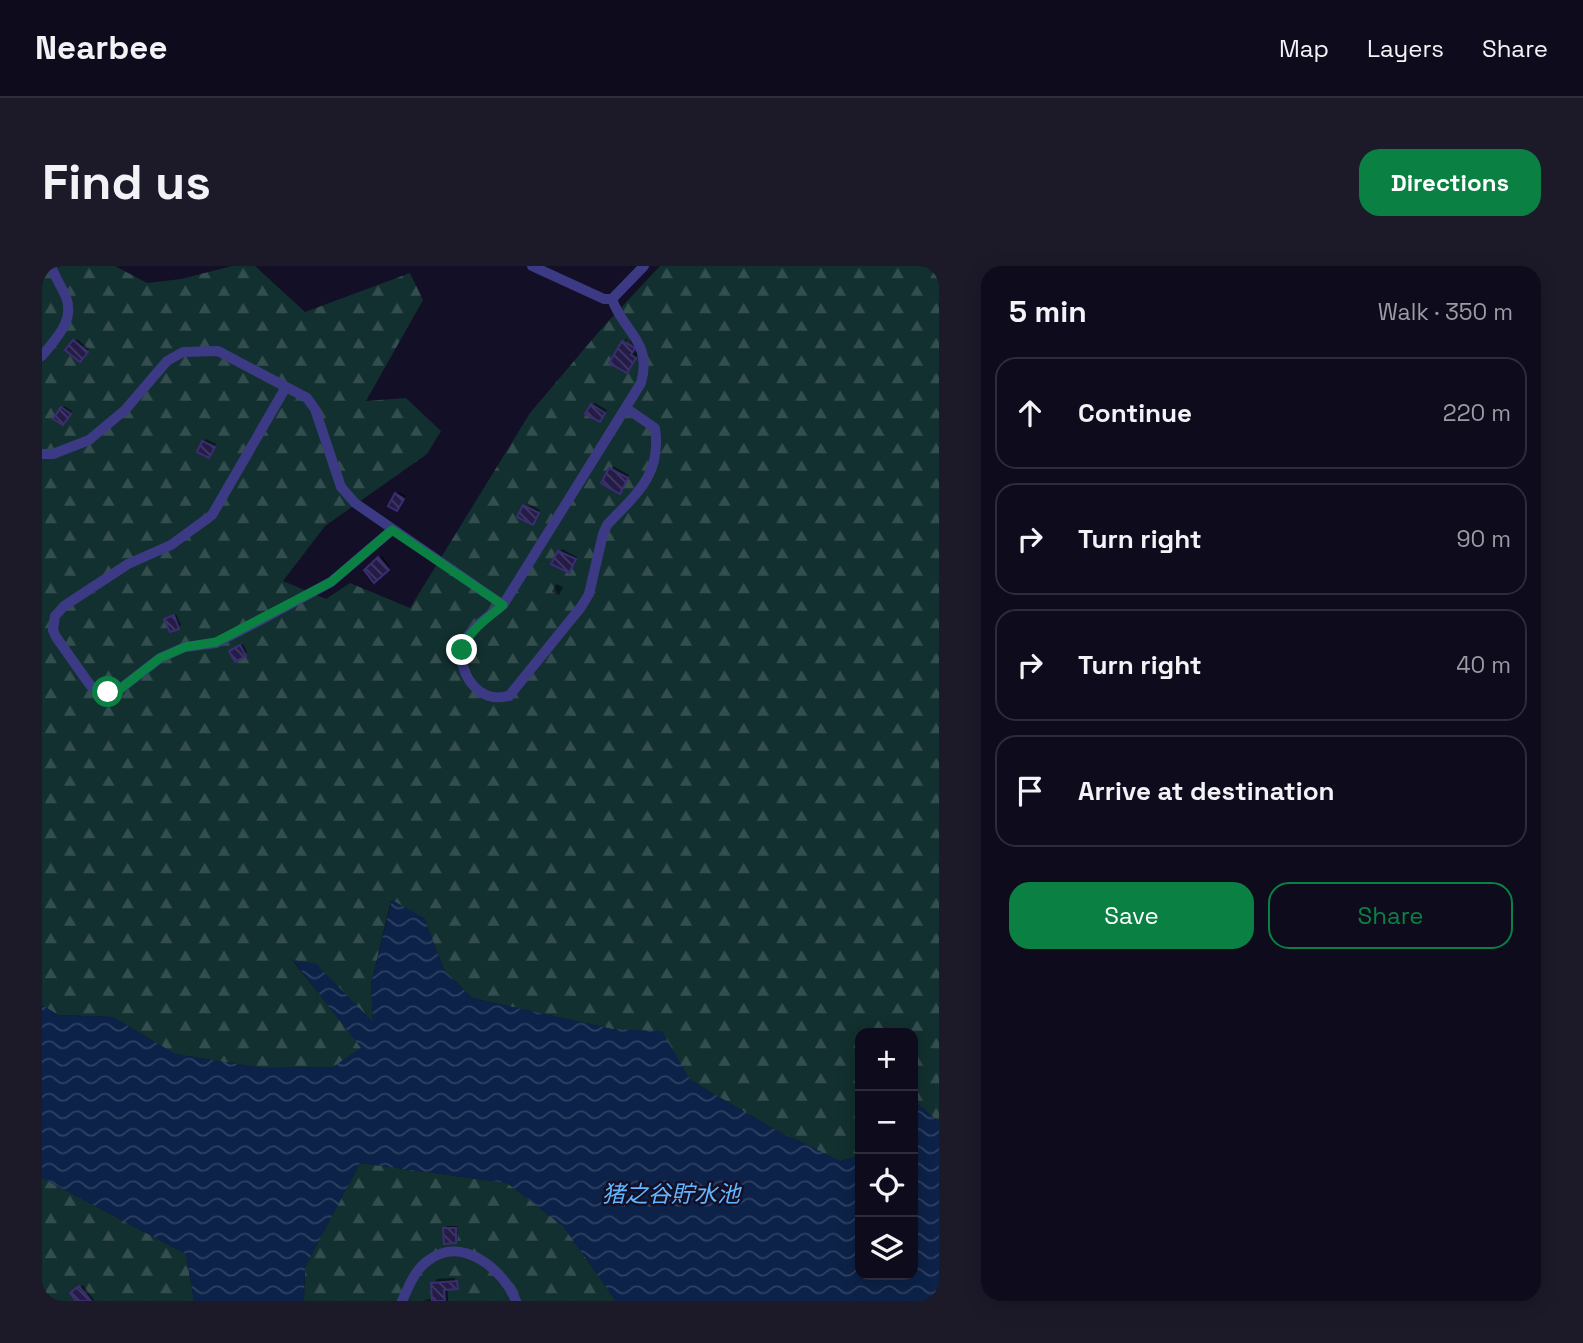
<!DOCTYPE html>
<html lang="en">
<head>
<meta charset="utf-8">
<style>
  body { margin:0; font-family:"Space Grotesk","Noto Sans JP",sans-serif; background:#1c1929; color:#f1f3f6 }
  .controls { position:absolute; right:21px; bottom:21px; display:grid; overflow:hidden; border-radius:14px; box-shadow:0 4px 18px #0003 }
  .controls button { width:63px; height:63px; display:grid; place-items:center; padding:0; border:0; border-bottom:2px solid #2e2b3b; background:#0e0b1c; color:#f1f3f6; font:35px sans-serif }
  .stop { position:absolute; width:21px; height:21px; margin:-16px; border:5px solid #0b8043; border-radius:50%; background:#fff }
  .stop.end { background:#0b8043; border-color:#fff; box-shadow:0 2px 7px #0008 }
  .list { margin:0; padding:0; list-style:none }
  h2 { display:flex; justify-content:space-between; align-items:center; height:91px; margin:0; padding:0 28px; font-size:30px }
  h2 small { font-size:23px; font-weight:400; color:#9b9ba3 }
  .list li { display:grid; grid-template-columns:46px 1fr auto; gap:21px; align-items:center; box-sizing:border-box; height:112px; margin:0 14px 14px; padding:0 14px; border:2px solid #2e2b3b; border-radius:21px }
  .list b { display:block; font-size:26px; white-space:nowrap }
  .list em { font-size:23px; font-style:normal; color:#9b9ba3 }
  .actions { display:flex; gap:14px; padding:21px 28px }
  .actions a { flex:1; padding:16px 0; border:2px solid #0b8043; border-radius:21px; text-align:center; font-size:24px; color:#0b8043 }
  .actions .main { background:#0b8043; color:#fff }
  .icon { flex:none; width:38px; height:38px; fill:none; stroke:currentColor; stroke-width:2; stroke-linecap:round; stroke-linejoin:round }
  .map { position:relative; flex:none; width:897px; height:1035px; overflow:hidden; border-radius:21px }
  header { display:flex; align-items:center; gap:42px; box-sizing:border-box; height:98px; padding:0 35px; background:#0e0b1c; border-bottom:2px solid #2e2b3b }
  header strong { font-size:33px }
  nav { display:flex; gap:38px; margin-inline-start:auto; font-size:24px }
  .intro { display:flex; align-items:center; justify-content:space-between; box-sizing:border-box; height:168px; padding:0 42px }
  h1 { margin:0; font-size:49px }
  .button { padding:18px 32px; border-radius:21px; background:#0b8043; color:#fff; font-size:24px; font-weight:700 }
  main { display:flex; gap:42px; padding:0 42px }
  aside { flex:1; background:#0e0b1c; border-radius:21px; box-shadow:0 4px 18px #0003 }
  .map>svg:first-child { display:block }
  .forest { fill:url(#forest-firs) }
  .water { fill:url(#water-waves) }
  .shadow { fill:#0007 }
  .building { fill:url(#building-back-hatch); stroke:#3b2d73; stroke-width:2 }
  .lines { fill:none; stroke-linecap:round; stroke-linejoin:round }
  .street { stroke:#3d3a85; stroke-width:10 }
  .route { stroke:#0b8043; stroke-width:9 }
  .labels { text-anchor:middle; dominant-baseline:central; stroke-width:5; stroke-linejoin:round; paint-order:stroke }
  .water-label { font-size:23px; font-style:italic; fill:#62b6ff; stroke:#130f26 }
</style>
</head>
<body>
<header>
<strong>Nearbee</strong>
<nav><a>Map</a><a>Layers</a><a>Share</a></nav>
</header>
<div class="intro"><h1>Find us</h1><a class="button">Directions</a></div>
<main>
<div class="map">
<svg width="897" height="1035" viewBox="0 0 897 1035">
  <defs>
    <pattern id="forest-firs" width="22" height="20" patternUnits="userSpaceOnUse" patternTransform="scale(1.75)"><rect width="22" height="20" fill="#12302f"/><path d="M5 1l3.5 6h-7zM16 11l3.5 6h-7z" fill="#344d4e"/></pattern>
    <pattern id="water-waves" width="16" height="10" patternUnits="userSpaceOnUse" patternTransform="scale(1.75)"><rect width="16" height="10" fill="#0c2248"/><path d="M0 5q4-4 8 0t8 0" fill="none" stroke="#2f4163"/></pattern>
    <pattern id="building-back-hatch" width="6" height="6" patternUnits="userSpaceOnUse" patternTransform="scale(1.75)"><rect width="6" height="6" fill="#241b47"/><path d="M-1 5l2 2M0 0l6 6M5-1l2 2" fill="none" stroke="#433b63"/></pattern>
  </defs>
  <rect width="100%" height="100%" fill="#130f26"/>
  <!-- forest -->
  <path class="forest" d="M0 0H73L105 17 139 13 190 0H213L263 46 368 7 381 34 324 135 364 132 399 165 385 188 283 260 241 315 284 333 308 317 368 342 488 147 560 62 618 0H897V856L871 834V767H818V890L798 895 730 862 648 814 619 766 570 763 430 732 402 704 382 652 349 635 329 718 331 757 274 698 251 695 320 782 291 801 220 802 133 788 71 751 16 749 0 739Z
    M318 897 465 917 521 960 574 1035H262L263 1001Z
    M0 912 144 988 152 1035H0Z"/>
  <!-- water -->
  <path class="water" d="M350 634 382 652 402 704 430 732 570 763 620 765 648 814 730 862 798 895 818 890V1009H871V834L897 856V1035H574L521 960 465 917 318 897 263 1001 262 1035H152L144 988 0 912V739L16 749 71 751 133 788 220 802 291 801 319 782 251 694 274 698 331 756 329 718Z"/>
  <!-- shadow -->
  <path class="shadow" d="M585 72 596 78 592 85 597 87 585 105 581 76Z
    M35 73 47 83 38 94 25 84Z
    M553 137 565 144 560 151 550 139Z
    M22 140 30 145 24 155 20 142Z
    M164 173 174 178 170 187 161 176Z
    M571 200 587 209 580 223 561 217Z
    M357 226 364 230 357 241 354 229Z
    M485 237 498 244 491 257 482 240Z
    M520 283 535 291 529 302 518 286Z
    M340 290 348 301 332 314 324 305Z
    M514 318 521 321 517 329 510 326Z
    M134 348 139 359 136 361 124 353Z
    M201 378 205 386 203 389 192 383Z
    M405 960H415L416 973 414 975 403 963Z
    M413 1012 414 1020H417L406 1022V1035H381L392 1032 391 1018 395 1013Z
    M41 1019 52 1034 50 1035H36L30 1027Z"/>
  <!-- building -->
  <path class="building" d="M31 74 46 86 38 96 23 84Z
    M580 75 593 82 589 89 594 92 585 107 567 97Z
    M549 138 563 147 558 156 543 148Z
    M19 141 29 148 21 159 11 153Z
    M160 175 173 181 167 192 155 186Z
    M567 202 586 212 578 228 559 217Z
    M353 227 362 233 355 245 346 240Z
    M481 239 497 247 491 259 475 251Z
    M516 285 534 293 527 307 509 298Z
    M336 291 347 304 332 317 322 304Z
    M132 349 137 363 128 366 122 353Z
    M198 379 204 390 193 396 187 385Z
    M401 962H414V977L402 978Z
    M415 1015 416 1023 402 1024 403 1035H390L389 1017Z
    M37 1020 49 1035H34L28 1027Z"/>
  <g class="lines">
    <!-- street -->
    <path class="street" d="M490 0 562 33H570L602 0
      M570 33C581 66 611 75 599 117L461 339C449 349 432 359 424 373 412 394 427 427 451 431 456 432 462 431 467 430L539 341 547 328 561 268 565 259C594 228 620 209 613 162L584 142
      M0 90C14 72 33 55 24 31 19 20 13 11 9 0
      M244 121 170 249 129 279 86 298 22 340 13 350 11 364 14 371 48 419 55 424 66 426 78 423 118 392 143 381 174 377 213 357 289 316 350 264
      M0 188H11L47 174 83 144 125 95 141 86 176 85 265 132 273 143 299 221 313 237 461 339
      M360 1035C367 1020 373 1003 387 994 420 969 462 1004 474 1035"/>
  </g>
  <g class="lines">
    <!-- route -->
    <path class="route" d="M66 426 78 423 118 392 143 381 174 376 289 316 350 264 461 339C445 353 427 364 420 384"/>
  </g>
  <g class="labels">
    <!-- water labels -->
    <g class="water-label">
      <text x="629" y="928">猪之谷貯水池</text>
    </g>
  </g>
</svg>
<div class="controls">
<button>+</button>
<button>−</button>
<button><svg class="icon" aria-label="locate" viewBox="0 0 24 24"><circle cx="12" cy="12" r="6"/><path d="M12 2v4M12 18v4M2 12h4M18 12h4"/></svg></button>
<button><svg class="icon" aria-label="layers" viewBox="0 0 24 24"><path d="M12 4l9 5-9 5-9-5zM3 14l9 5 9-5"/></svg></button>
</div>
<div class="stop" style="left:66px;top:426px"></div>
<div class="stop end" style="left:420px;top:384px"></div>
</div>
<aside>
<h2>5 min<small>Walk · 350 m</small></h2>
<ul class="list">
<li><svg class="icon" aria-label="ahead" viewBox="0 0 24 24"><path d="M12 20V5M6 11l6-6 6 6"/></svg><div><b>Continue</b></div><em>220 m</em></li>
<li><svg class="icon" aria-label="right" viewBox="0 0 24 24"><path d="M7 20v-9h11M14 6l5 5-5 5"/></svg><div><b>Turn right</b></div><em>90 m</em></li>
<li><svg class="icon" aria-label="right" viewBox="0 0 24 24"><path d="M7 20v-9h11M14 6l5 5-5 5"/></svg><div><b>Turn right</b></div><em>40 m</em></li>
<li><svg class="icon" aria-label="arrive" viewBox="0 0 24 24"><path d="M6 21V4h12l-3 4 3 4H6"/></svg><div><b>Arrive at destination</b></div></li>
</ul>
<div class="actions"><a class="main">Save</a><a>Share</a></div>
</aside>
</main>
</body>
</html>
